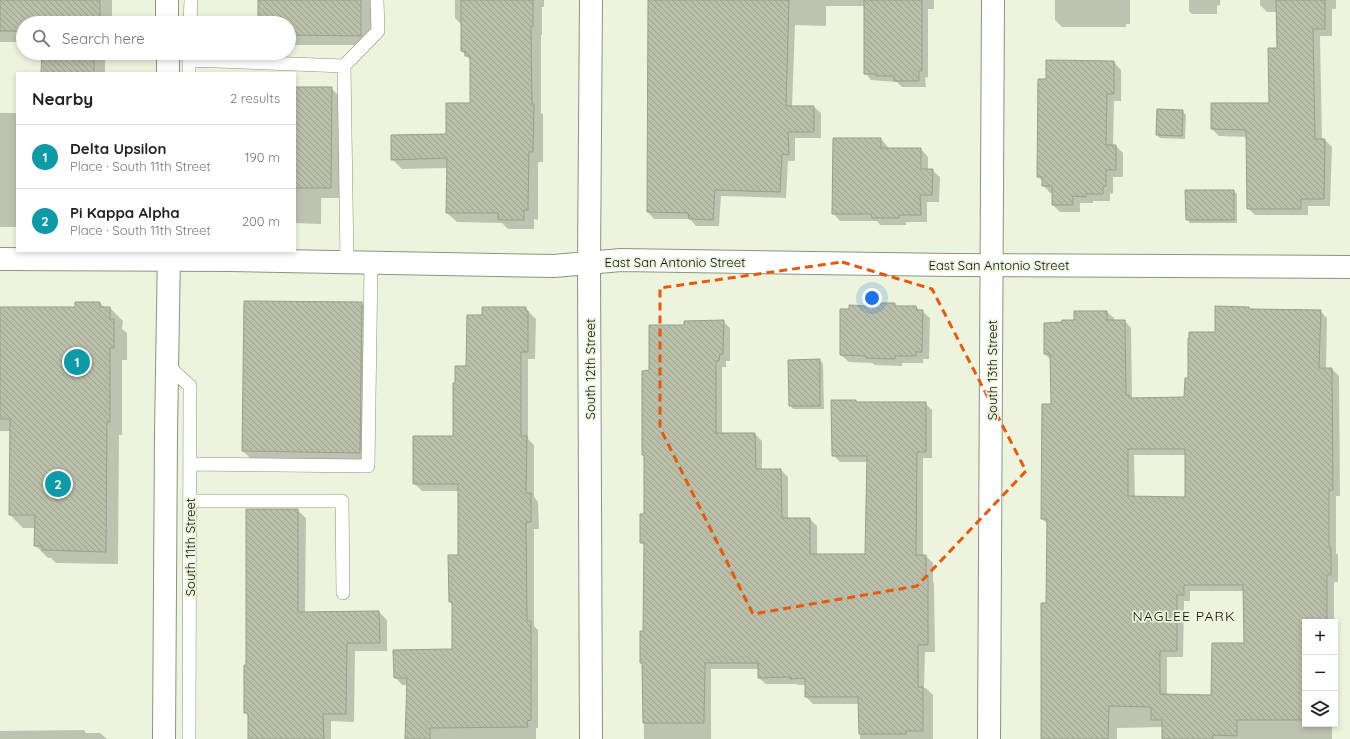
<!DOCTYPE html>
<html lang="en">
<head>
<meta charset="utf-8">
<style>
  body { margin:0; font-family:Quicksand,sans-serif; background:#f6f6f6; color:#222 }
  .controls { position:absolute; right:12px; bottom:12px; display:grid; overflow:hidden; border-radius:0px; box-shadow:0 2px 6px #0003 }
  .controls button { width:36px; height:36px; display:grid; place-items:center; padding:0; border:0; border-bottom:1px solid #e0e0e0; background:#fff; color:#222; font:20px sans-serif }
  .you { position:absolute; left:872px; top:298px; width:14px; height:14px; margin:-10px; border:3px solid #fff; border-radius:50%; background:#1a73e8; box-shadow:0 0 0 6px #1a73e833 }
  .badge { display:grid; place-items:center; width:26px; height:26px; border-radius:50%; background:#ea580c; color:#fff; font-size:13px; font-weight:700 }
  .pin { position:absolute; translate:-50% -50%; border:2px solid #fff; box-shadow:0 1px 4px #0006 }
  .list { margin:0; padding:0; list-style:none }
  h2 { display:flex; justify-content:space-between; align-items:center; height:52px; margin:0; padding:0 16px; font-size:17px }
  h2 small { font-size:13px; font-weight:400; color:#767676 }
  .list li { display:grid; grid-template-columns:26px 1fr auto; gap:12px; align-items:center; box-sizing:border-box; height:64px; padding:0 16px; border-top:1px solid #e0e0e0 }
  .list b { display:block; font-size:15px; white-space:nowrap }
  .list p { margin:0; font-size:13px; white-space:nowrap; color:#767676 }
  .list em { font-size:13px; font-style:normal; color:#767676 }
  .icon { flex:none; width:22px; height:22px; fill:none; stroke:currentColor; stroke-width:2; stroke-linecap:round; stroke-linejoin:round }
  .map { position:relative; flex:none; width:1350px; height:739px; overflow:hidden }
  .search { position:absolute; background:#fff; box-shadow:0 2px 6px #0003; left:16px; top:16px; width:280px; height:44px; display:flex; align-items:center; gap:10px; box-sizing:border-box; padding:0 14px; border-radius:22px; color:#767676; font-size:15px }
  .panel { position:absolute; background:#fff; box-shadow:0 2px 6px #0003; left:16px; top:72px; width:280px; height:180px; border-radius:0px }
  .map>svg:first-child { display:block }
  .shadow { fill:#0003; fill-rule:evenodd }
  .building { fill:url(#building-back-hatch); stroke:#999f8a; fill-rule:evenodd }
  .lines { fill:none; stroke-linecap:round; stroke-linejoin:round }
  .service-casing { stroke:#8d937e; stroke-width:14 }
  .minor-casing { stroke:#8d937e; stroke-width:24 }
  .tertiary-casing { stroke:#8d937e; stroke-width:24 }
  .secondary-casing { stroke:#8d937e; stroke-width:24 }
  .service { stroke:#fff; stroke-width:13 }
  .minor { stroke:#fff; stroke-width:22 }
  .tertiary { stroke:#fff; stroke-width:22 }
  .secondary { stroke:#fff; stroke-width:22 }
  .marked { fill:none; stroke:#e8590c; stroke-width:3; stroke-dasharray:8 5; stroke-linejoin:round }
  .labels { text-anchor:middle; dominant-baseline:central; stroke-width:3.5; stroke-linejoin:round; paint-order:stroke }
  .street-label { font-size:13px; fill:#0b0d06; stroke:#edf4dd }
  .neighbourhood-label { font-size:14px; letter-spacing:1px; fill:#0b0d06; stroke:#edf4dd }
</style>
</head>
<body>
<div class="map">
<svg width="1350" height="739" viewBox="0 0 1350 739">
  <defs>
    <pattern id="building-back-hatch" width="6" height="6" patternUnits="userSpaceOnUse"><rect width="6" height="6" fill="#b9bfa9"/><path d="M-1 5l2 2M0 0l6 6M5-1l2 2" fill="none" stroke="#9ea390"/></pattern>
  </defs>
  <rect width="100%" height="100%" fill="#edf4dd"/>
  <!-- shadow -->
  <path class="shadow" d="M0 0H112V23H23V42H0Z
    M259 0H371V45H289V23H259Z
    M455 0H544V7H542V35H541V113L543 114V162H538V220L534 219V229H508L502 223 457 222 447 213 448 168 402 169 392 159 447 135 471 104V61L462 51V25L455 18Z
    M649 0H934V9H928V77L925 78 926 87H902L897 82 871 80 865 73V6H826V26L795 25 792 107H814L821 113V138H795V161H788L786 198 721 196 719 226H696L690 219H654L648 212Z
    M1055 0H1130V24H1126V27H1062L1055 20Z
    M1189 0H1220V5L1217 6V14H1192L1189 11Z
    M1260 0H1336V9H1332V36H1320L1322 140H1325L1332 147 1330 206H1308V215H1255L1248 208 1247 137 1219 136 1212 129 1270 104 1278 49 1277 12H1267L1260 5Z
    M43 53H105V73H42Z
    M1114 62 1121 70V101H1114L1113 146H1116L1123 153V177H1113V193L1110 194V201H1093V203H1080V212H1060L1053 205V193H1050L1043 185V181L1038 177 1047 80Z
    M295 88H331L342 99V198H321V224L295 223Z
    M1182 111 1186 115 1185 139 1160 138 1157 135Z
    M0 113H17V227H0Z
    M881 139 888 147V149H921L928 157V170H932L940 177 939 202H927V222H906V225H880L877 221H840L833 213Z
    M1234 191 1237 194V223H1190L1187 219Z
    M245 302 362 303 376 317 373 466 257 465 243 451Z
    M100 303 105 308H110L123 321 122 329 127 333V360H122V435H119L118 564 56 563 51 558H48L35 545 36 528H23L10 515 11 431H0V307L76 308Z
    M895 304 898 307H916L920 311H922L930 318 929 359H923V363H902V366L875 365 872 363 849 362 841 355V310Z
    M525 308 536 319 535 359H528V439L534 445V497L538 502 539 529H534V626L538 630V728H536V739H406L407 685H402L395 677 453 650V605L450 602 459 556V491H422L414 483 454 437 456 384 467 367 483 316Z
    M1249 308 1251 310 1320 311 1327 318 1326 369H1332L1339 376 1340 496H1336V553L1338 555V582H1334V622H1305V724H1332V739H1163V727L1117 728V739H1042L1047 604 1048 524 1042 519 1052 405 1051 360 1045 354 1075 321 1107 312 1114 318V321H1125L1131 328 1132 399 1186 398 1189 379 1216 333ZM1134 455H1186V498L1135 497ZM1190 591H1244L1245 644 1212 696 1167 695V657H1183L1184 601H1190Z
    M723 321 730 328V361H726V367H722V434H755L762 441V470H781L788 477V519H810L817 526V555H866L867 462H840L833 455 856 401 858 403H925L932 410V458H923V556H926L933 563V582L934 584 935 652H925L924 688H926L933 695V739H860V704H813L806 697V685H798L796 684H766L759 678V669H711V739H644L643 665 641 663 644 632 645 546 641 542 645 515V457L643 455 650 371 685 326Z
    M820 360 823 364 824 409H793L790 405Z
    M297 510 306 518 305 613 379 612 387 620V651H355L354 722 331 721V739H249V717L245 713 247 666Z
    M84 730 86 733H100L107 739H0V731Z"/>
  <!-- building -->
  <path class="building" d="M0 0H100V23H23V31H0Z
    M258 0H361V36L289 35V23H258Z
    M461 0H533V26H531L532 104H534L533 152H529L528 210H524V220H498V213H446L447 158 391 160V135L446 134V103H470V56H465V52L461 51Z
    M648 0H789L786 106H814V132H788L789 155 782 154 780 192 715 190 713 220 689 219 688 213 647 212Z
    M864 0H922V71H919V81H894V76H876V74H864Z
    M1276 0H1325V29H1313L1315 139H1325L1324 199H1301V209H1247L1246 130 1211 129V103H1269L1268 48H1277Z
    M42 53H94V73H41Z
    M1046 60 1114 61V94H1107L1106 145H1116V170H1106V186L1103 187V194H1086V197L1073 196V205H1052V186H1042V177H1037L1038 79H1046Z
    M295 87H332L331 188H295Z
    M1157 109 1183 110 1182 136 1156 135Z
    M833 138H881V148H921V169H933L932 195H920L921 215H899V218H872L871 214H832Z
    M1185 190H1234V220H1186Z
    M244 301 362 302 360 453 242 451Z
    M75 302H100V307H110V319H114V348H110V422H107L106 552 42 550V546H34L35 515H9L10 419H0V307H75Z
    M866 303H895V306H916L917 310H923L922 352H916V356H895V359L866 358V356L840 355V309H849V305L866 306Z
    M1215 306 1249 307V309L1321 310 1319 368H1332L1333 490H1329V547H1331V575H1327V622H1305V720H1237V736L1213 735V739H1162V720H1151V707L1109 706 1108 739H1041V603H1046L1047 519H1041L1042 404H1051L1050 354H1044V323L1062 322V320H1074V311H1107V320H1125L1126 395H1129V398L1184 397 1185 378H1188V338H1189V332H1215ZM1128 449H1185V497L1128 496ZM1184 585H1243L1244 643H1212L1211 695 1160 694V651H1177V595H1184Z
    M482 307H526V311H528V352H521V436H527L526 493H531V522H526L527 621H531V720L527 721 528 727 430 728V739H405L407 678H394L393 650 452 649V602H449L448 555H458V484H413V436H453V383H455V366H466L467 315H482Z
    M724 320 723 354H720L719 361H716V433H755L756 469H781L782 518H810V554H865L867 456H832L831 400H856V402H926V452H917L916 555H926V576H928V645H918V687H923V731H906V734H859L858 697H805V678L790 679V677L758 678V663H705L704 723H643L642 663H640V631H643L644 543H640V514H644V455H642V371L649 370V325H684V321Z
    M820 359V406H789L788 360Z
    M246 509H298V612L379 611 380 643H347L346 714H323L324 739H248V713H244V665H246Z"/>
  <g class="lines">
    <defs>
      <path id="service" d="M190 23 191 0
        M189 60 344 66
        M189 73V53
        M347 262 344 66 378 31 377 0
        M167 365 190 386 189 739
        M190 464 368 466 371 263
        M190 501H342L343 593"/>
      <path id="minor" d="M591 0 589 263 591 739
        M0 259 230 260 554 266 621 260 952 265 1350 267"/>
      <path id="tertiary" d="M989 739 993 0"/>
      <path id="secondary" d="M167 0V23
        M168 53V73
        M164 739 166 433 169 251"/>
    </defs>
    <!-- service casing -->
    <use href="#service" class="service-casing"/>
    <!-- minor casing -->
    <use href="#minor" class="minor-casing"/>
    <!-- tertiary casing -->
    <use href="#tertiary" class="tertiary-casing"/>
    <!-- secondary casing -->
    <use href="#secondary" class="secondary-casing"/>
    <!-- service -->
    <use href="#service" class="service"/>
    <!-- minor -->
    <use href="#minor" class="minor"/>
    <!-- tertiary -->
    <use href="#tertiary" class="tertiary"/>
    <!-- secondary -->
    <use href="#secondary" class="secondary"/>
  </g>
  <!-- marked area -->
  <path class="marked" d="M842 262 932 289 1026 471 917 586 753 614 660 428V288Z"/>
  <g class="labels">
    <!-- street labels -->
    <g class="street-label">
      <text x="675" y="262">East San Antonio Street</text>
      <text x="999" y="265">East San Antonio Street</text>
      <text transform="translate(590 369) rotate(-90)">South 12th Street</text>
      <text transform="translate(992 370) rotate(-90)">South 13th Street</text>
      <text transform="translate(190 547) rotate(-90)">South 11th Street</text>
    </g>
    <!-- neighbourhood labels -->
    <g class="neighbourhood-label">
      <text x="1184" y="616">NAGLEE PARK</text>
    </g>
  </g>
</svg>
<div class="controls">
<button>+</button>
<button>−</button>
<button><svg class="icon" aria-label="layers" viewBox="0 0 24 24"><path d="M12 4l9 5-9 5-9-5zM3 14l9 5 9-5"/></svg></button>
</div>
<div class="you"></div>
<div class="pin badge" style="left:77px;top:362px;background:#0f9aa8">1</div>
<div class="pin badge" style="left:58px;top:484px;background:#0f9aa8">2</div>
<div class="search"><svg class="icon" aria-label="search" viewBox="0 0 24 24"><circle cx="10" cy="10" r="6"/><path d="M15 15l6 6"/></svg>Search here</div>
<section class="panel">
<h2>Nearby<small>2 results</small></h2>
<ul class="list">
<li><span class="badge" style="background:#0f9aa8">1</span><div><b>Delta Upsilon</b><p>Place · South 11th Street</p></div><em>190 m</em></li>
<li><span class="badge" style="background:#0f9aa8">2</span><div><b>Pi Kappa Alpha</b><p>Place · South 11th Street</p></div><em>200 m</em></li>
</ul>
</section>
</div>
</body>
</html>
